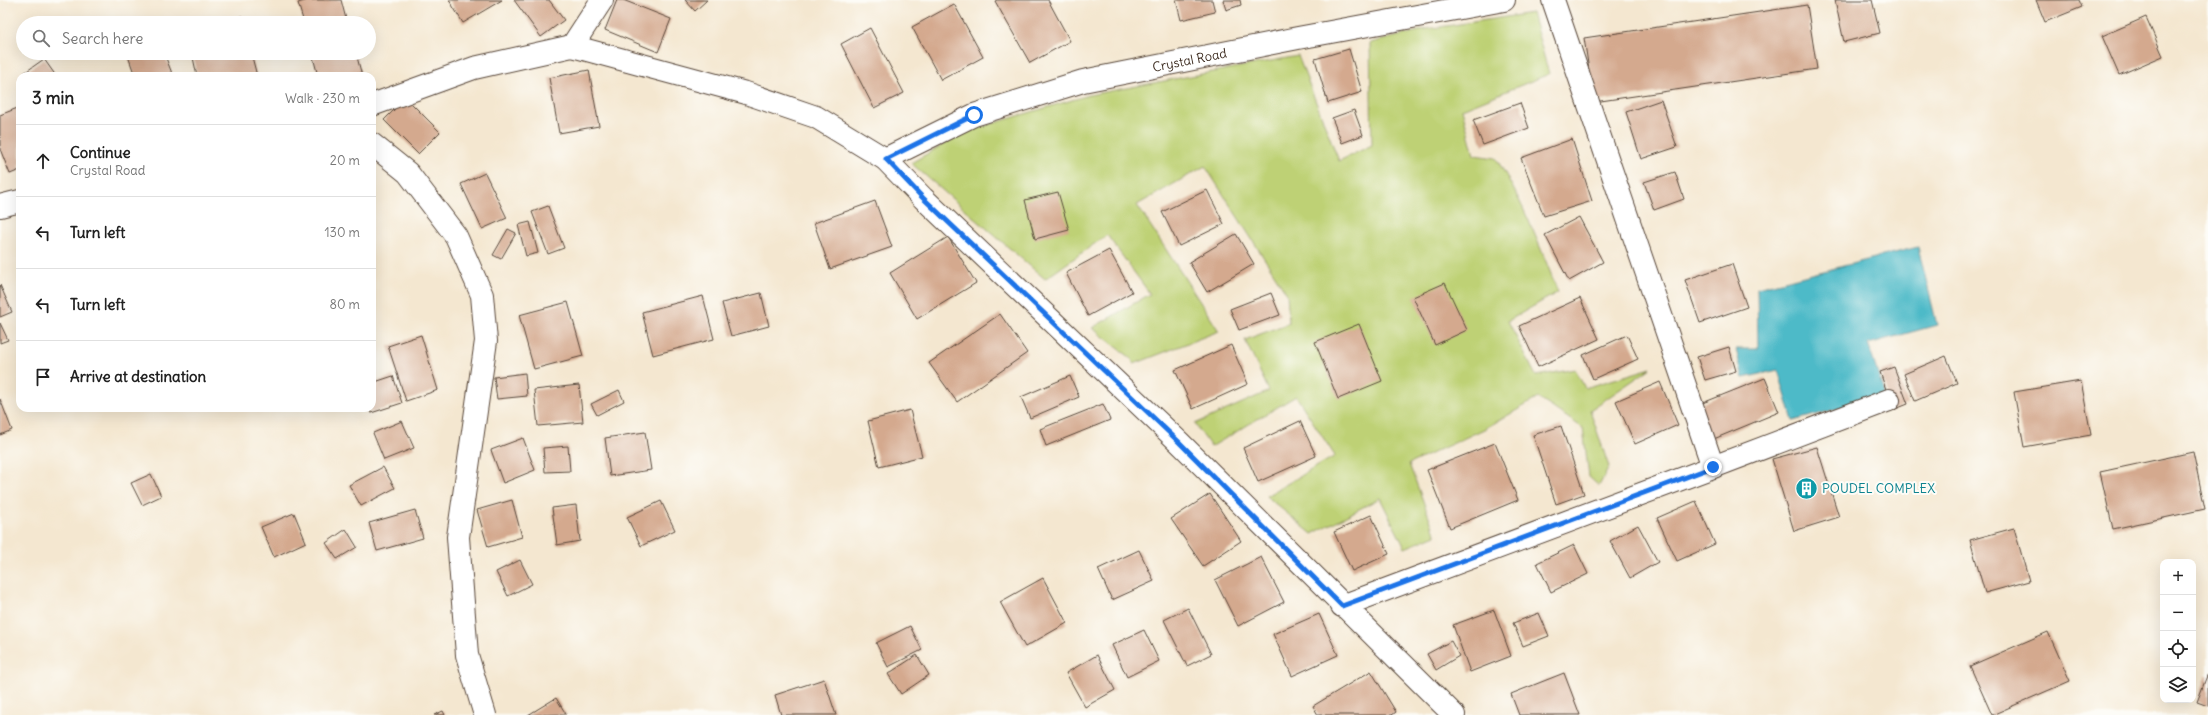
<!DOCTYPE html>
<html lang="en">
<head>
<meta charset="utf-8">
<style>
  body { margin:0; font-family:Delius,sans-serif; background:#f6f6f6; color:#222 }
  .controls { position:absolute; right:12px; bottom:12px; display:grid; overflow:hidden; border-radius:8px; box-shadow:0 4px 16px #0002 }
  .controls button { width:36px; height:36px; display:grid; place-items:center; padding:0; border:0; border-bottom:1px solid #e0e0e0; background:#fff; color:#222; font:20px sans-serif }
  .stop { position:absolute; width:12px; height:12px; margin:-9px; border:3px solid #1a73e8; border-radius:50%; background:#fff }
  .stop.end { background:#1a73e8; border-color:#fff; box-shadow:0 1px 4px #0008 }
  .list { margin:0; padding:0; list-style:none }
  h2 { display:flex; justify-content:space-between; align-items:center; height:52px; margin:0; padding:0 16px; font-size:17px }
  h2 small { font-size:13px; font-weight:400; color:#767676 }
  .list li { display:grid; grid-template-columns:26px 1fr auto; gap:12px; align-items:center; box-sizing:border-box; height:72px; padding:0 16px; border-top:1px solid #e0e0e0 }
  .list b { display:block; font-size:15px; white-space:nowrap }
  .list p { margin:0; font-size:13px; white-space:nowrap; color:#767676 }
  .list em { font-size:13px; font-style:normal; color:#767676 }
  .icon { flex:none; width:22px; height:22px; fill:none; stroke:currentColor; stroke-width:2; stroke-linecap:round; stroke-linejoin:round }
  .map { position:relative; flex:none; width:2208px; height:715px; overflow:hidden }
  .search { position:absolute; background:#fff; box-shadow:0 4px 16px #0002; left:16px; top:16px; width:360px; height:44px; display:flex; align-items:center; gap:10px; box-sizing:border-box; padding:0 14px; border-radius:22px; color:#767676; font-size:15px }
  .panel { position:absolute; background:#fff; box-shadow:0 4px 16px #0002; left:16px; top:72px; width:360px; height:340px; border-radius:12px }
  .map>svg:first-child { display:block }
  .green { fill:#bed174; stroke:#7c7e49 }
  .water { fill:#4ebac8; stroke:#447273 }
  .building { fill:#d4a98e }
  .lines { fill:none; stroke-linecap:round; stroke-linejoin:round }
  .minor-casing { stroke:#574639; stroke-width:24 }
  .minor { stroke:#fff; stroke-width:22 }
  .route { stroke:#1a73e8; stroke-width:5 }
  .labels { text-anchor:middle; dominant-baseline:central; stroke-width:4; stroke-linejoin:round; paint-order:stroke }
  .street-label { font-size:13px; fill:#3b2a1e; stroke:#fdfcf7 }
  .culture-label { font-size:13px; fill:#0d838f; stroke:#fdfcf7; text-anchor:start }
</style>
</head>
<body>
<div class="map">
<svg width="2208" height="715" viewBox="0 0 2208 715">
  <rect width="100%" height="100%" fill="#fdfcf7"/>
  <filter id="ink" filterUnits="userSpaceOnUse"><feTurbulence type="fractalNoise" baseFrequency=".025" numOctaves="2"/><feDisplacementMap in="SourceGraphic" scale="8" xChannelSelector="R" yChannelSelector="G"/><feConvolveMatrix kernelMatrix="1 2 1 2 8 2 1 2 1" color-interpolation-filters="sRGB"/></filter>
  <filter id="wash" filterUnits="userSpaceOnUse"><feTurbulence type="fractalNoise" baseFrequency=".012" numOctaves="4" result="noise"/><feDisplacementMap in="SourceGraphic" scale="16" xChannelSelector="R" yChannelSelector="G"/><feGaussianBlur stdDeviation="0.9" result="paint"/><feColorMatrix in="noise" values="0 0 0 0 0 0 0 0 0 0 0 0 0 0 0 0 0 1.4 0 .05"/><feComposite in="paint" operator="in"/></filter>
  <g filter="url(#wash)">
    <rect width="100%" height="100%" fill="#f4e7d0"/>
    <!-- green -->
    <path class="green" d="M1532 13 1549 74 1462 109 1474 155 1496 158C1522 200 1540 246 1558 292L1508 321 1536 376 1575 369 1585 388 1651 368 1590 410 1609 467 1599 486 1589 477 1583 428 1538 398 1484 429 1409 464 1436 535 1405 548 1380 498 1312 534 1266 496 1335 456 1296 396 1211 447 1195 424 1269 391 1245 340 1289 323 1287 294 1205 166 1137 205 1219 331 1134 364 1131 358 1092 328 1150 294 1107 235 1045 279 911 163 967 131 1089 95 1298 56 1339 161 1372 145 1370 43 1427 29Z"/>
    <!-- water -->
    <path class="water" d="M1918 247 1937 325 1868 344 1885 396 1793 421 1778 370 1743 378 1736 349H1758L1757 288Z"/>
    <g id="blocks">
      <!-- building -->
      <path class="building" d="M308 0H341L347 23H304L298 3Z
        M449 0H502L463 23Z
        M514 0H549L564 20 541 37Z
        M617 0H623L671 19 658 52 605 30Z
        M685 0H707L695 11Z
        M997 0H1048L1070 41 1030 63 995 1Z
        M1176 0H1212L1215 12 1181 20Z
        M1223 0H1240L1241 5 1226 10Z
        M1835 0H1872L1880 33 1844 42Z
        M2036 0H2079L2082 7 2045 22Z
        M954 4 983 57 941 80 912 27Z
        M1807 5 1817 69 1594 102 1584 38Z
        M242 16 244 23H218V22Z
        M2146 17 2163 56 2119 75 2102 36Z
        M870 28 904 93 874 108 841 44Z
        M1349 49 1362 92 1328 103 1315 59Z
        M127 53H164L173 76H135Z
        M192 53H251L257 76H197Z
        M312 53H356L362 76H318Z
        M44 59 56 76H26L24 73Z
        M589 70 599 126 559 133 549 78Z
        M406 98 440 132 418 154 384 120Z
        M1661 100 1677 147 1641 159 1626 112Z
        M1520 103 1529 128 1483 145 1473 120Z
        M20 107V170L10 174 0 149V115Z
        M1354 110 1363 135 1342 143 1332 118Z
        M1572 139 1592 201 1544 216 1521 158Z
        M1675 172 1684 199 1654 210 1644 182Z
        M485 173 507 218 482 229 461 184Z
        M1207 190 1224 224 1179 246 1162 212Z
        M1058 192 1069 230 1035 239 1025 200Z
        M875 201 892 247 830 269 814 223Z
        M548 206 564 248 548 254 532 212Z
        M1579 217 1603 262 1569 281 1545 235Z
        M530 222 538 253 526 256 518 225Z
        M508 229 516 233 501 259 493 255Z
        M1236 234 1254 264 1207 292 1189 262Z
        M948 237 976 283 917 319 890 273Z
        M1109 250 1132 292 1088 316 1066 273Z
        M1732 264 1747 307 1700 323 1685 280Z
        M1445 283 1467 330 1435 345 1413 297Z
        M0 285 12 312 0 317Z
        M761 293 769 326 731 336 722 303Z
        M1271 293 1280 315 1239 330 1230 309Z
        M703 296 714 339 653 355 642 312Z
        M1580 298 1599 339 1538 367 1519 326Z
        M568 302 583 356 534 369 519 315Z
        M1000 314 1027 353 957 402 929 363Z
        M0 323 8 340 0 343Z
        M1359 324 1382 381 1338 399 1315 342Z
        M421 335 438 390 406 401 388 346Z
        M1627 335 1638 359 1593 379 1583 355Z
        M1231 345 1248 384 1193 409 1175 370Z
        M1729 347 1736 371 1705 380 1697 357Z
        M1946 356 1957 383 1915 401 1904 374Z
        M1894 367 1908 404 1893 410 1880 372Z
        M525 373 527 396 497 399 494 377Z
        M393 376 402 403 371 413 369 408H372V383Z
        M1070 376 1079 397 1030 418 1021 397Z
        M1765 378 1779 412 1709 441 1695 406Z
        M2081 381 2091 435 2024 447 2014 392Z
        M1660 382 1678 425 1635 444 1616 401Z
        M579 385 583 422 538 426 534 390Z
        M619 390 624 401 597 415 591 404Z
        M0 399 12 430 0 435Z
        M1103 404 1110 420 1046 446 1040 429Z
        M910 410 922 456 879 467 868 421Z
        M402 421 414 448 384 460 373 433Z
        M1300 421 1316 456 1258 482 1243 448Z
        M1561 426 1584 494 1556 504 1533 435Z
        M645 432 651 470 610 476 605 438Z
        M523 438 535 470 503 483 491 450Z
        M1495 443 1518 500 1450 528 1427 470Z
        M568 446 570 471 545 472 543 448Z
        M1817 447 1839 517 1794 531 1772 459Z
        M2193 452 2205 509 2113 529 2100 472Z
        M383 467 395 488 361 506 349 485Z
        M151 474 161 496 142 505 131 483Z
        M1210 494 1241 541 1203 566 1171 519Z
        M512 500 522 537 488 547 477 510Z
        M661 501 675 530 641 546 627 517Z
        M1696 501 1715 544 1677 561 1657 518Z
        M576 505 580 541 557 545 552 508Z
        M415 510 423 538 377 551 369 523Z
        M294 513 306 542 274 557 261 527Z
        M1371 515 1389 554 1352 571 1334 532Z
        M1638 525 1658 562 1630 578 1610 541Z
        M2014 528 2029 581 1985 593 1970 540Z
        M346 529 357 547 337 559 326 543Z
        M1574 545 1588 574 1551 592 1537 563Z
        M1139 550 1154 581 1112 600 1098 569Z
        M1261 557 1284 602 1238 626 1215 580Z
        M520 560 532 584 508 596 496 572Z
        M1043 578 1067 623 1025 647 1000 602Z
        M1188 608 1211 654 1187 666 1164 620Z
        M1494 610 1511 656 1470 672 1453 625Z
        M1539 613 1549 636 1523 646 1513 623Z
        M1319 614 1338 655 1292 676 1273 634Z
        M910 626 922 650 888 667 876 643Z
        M1144 630 1159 661 1127 677 1112 645Z
        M2048 632 2070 681 1992 715 1970 666Z
        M1451 641 1459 656 1436 670 1427 654Z
        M917 655 929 675 901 694 888 674Z
        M1097 655 1115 690 1085 707 1066 673Z
        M1371 671 1396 712 1392 715H1318L1313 706Z
        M1564 673 1580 715H1519L1511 694Z
        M2208 673V706L2197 702Z
        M824 679 836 715H781L775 695Z
        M556 698 566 714 528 715Z
        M443 711 445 715H434Z"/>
    </g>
  </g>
  <g filter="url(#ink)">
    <use href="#blocks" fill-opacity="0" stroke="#574639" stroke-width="1"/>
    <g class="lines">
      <defs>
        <g id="minor">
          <path d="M572 46 602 0"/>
          <path d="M372 105 474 68 572 46 746 93 816 117 885 159 923 198 1179 442 1454 715"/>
          <path d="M372 144 408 173 456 236 482 295 486 341 458 537 467 655 485 715"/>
          <path id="s1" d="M885 159 974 115 1083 81 1298 38 1504 0"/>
          <path d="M0 206 20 201"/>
          <path d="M1713 467 1889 400"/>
          <path d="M1342 606 1713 467 1553 0"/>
        </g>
      </defs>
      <!-- minor casing -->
      <use href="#minor" class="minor-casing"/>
      <!-- minor -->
      <use href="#minor" class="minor"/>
    </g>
  </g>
  <g class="lines" filter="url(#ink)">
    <!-- route -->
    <path class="route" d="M974 115 886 159 923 198 1179 442 1342 606 1713 467"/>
  </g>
  <!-- icons -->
  <defs>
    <symbol id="building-disc" viewBox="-11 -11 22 22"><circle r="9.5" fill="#0f9aa8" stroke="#fdfcf7"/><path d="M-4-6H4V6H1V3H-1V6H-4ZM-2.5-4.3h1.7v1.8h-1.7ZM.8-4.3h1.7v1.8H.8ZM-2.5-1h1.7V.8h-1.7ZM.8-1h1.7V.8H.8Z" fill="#fff"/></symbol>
  </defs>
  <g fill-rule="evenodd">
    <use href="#building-disc" x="1794" y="476" width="25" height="25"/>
  </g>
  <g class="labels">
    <!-- street labels -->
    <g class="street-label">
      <text stroke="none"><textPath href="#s1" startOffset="322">Crystal Road</textPath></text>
    </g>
    <!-- culture labels -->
    <g class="culture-label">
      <text x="1822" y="488">POUDEL COMPLEX</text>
    </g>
  </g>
</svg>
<div class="controls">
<button>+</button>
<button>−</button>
<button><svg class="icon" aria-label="locate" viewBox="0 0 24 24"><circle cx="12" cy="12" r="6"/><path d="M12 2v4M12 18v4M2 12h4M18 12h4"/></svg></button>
<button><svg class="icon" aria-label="layers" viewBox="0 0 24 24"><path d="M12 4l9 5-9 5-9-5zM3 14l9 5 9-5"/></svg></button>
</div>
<div class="stop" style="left:974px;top:115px"></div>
<div class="stop end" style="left:1713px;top:467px"></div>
<div class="search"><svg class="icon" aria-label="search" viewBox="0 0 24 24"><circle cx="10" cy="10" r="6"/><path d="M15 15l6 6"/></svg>Search here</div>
<section class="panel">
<h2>3 min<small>Walk · 230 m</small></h2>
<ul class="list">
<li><svg class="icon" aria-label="ahead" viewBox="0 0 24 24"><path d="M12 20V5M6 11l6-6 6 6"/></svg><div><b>Continue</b><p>Crystal Road</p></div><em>20 m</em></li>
<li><svg class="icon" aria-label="left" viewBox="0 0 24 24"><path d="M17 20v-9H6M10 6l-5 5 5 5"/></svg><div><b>Turn left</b></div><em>130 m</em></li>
<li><svg class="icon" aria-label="left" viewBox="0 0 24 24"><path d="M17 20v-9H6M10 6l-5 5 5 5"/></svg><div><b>Turn left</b></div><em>80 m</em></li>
<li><svg class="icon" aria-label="arrive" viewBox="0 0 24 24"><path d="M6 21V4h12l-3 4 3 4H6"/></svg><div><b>Arrive at destination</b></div></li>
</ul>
</section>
</div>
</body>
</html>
